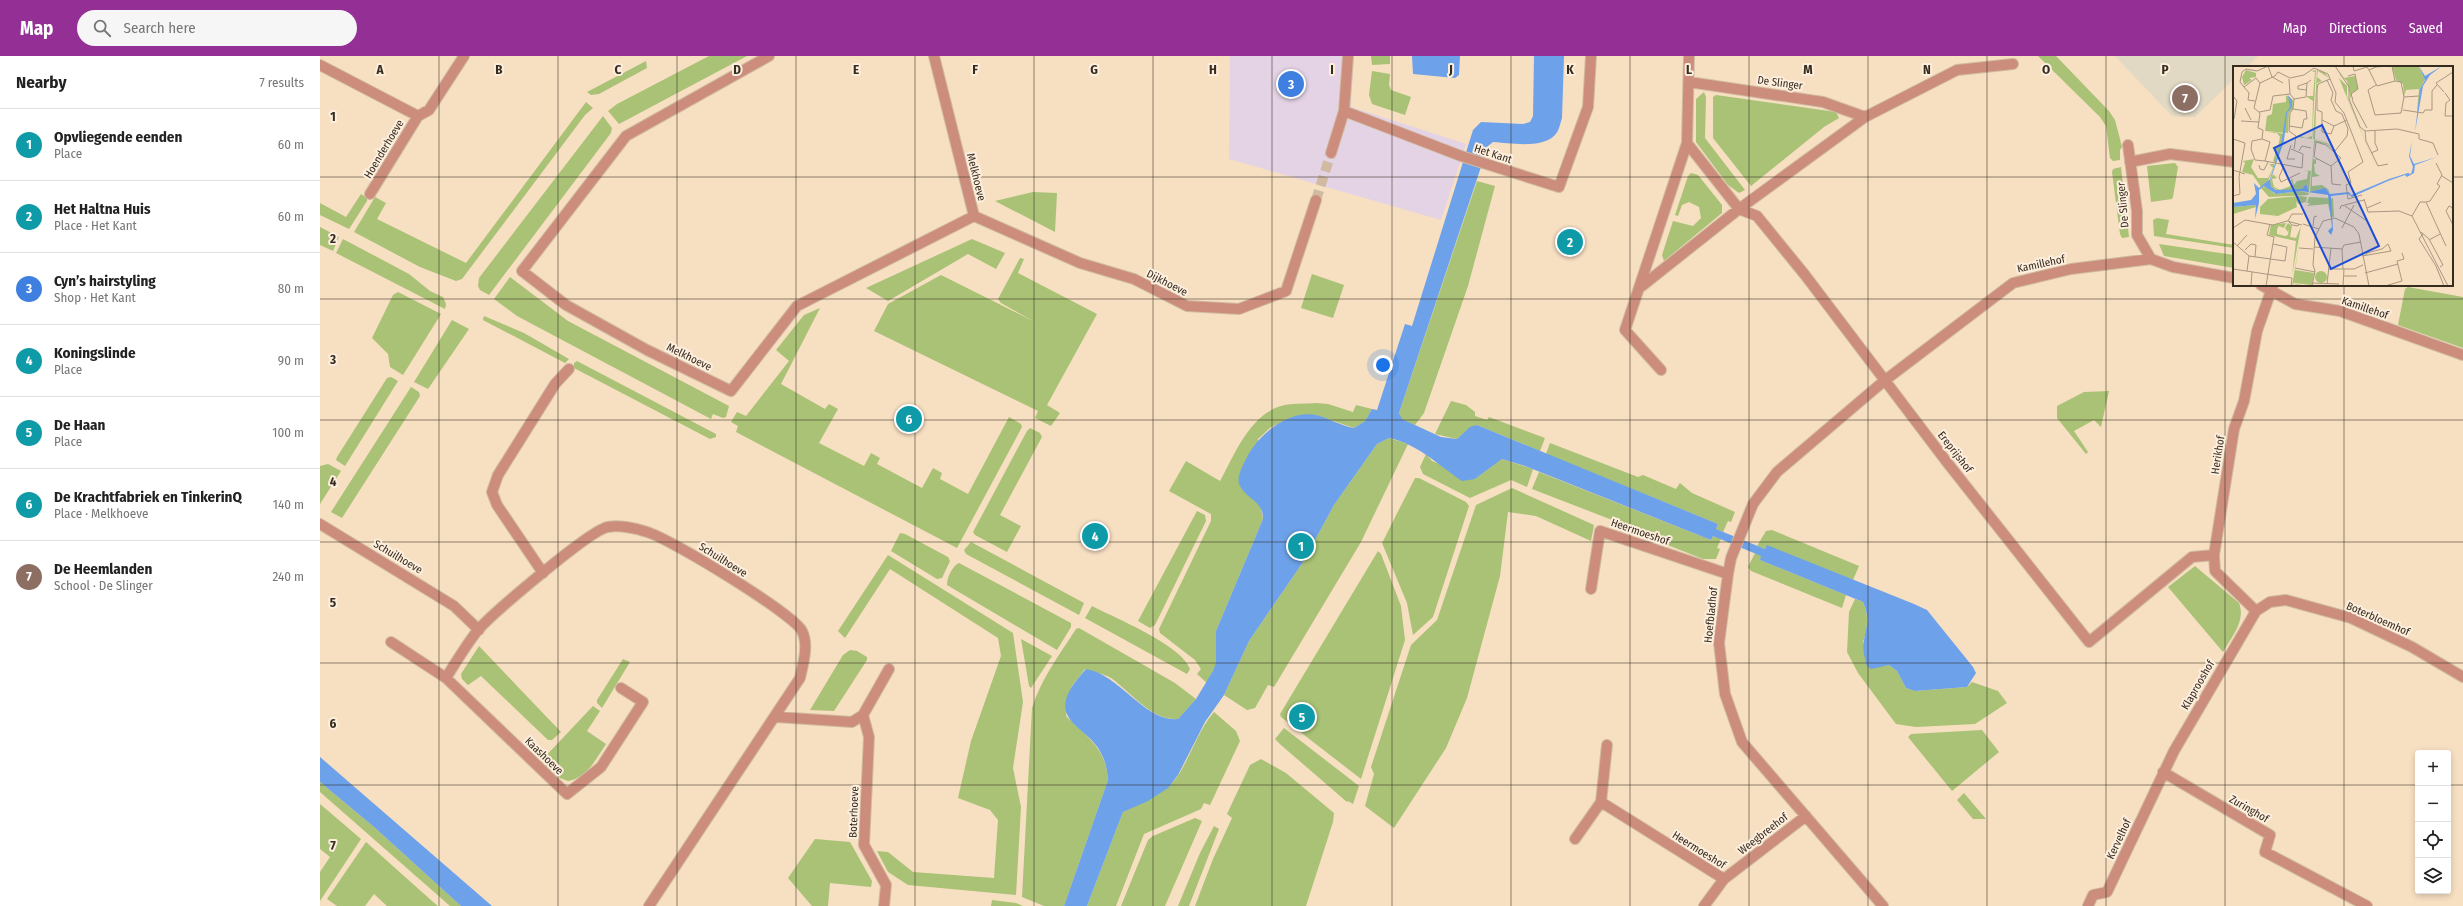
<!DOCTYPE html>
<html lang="en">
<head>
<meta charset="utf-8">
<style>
  body { margin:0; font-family:"Fira Sans Condensed",sans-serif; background:#f6f6f6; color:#222 }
  .controls { position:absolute; right:12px; bottom:12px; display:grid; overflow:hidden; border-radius:4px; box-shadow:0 2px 6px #0003 }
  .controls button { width:36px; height:36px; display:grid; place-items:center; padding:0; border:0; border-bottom:1px solid #e0e0e0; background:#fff; color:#222; font:20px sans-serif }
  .you { position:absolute; left:1063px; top:309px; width:14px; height:14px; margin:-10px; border:3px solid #fff; border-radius:50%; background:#1a73e8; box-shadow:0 0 0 6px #1a73e833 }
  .badge { display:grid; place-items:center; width:26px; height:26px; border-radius:50%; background:#932f95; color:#fff; font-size:13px; font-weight:700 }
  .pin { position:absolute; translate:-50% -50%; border:2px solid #fff; box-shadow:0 1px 4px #0006 }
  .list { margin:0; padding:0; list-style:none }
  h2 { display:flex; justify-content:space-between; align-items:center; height:52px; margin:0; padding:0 16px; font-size:17px }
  h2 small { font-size:13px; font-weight:400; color:#767676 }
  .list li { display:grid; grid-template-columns:26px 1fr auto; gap:12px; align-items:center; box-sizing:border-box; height:72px; padding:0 16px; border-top:1px solid #e0e0e0 }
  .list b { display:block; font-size:15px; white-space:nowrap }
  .list p { margin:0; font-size:13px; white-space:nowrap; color:#767676 }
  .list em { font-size:13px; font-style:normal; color:#767676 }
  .icon { flex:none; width:22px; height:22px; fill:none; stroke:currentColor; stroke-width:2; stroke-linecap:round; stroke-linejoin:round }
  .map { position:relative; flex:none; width:2143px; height:850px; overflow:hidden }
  header { display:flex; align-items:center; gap:24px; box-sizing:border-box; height:56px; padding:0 20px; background:#932f95; color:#fff }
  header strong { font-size:19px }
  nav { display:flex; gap:22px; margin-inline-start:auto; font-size:14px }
  .search { width:280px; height:36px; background:#f6f6f6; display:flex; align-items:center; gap:10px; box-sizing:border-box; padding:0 14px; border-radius:22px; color:#767676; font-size:15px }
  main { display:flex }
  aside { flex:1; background:#fff }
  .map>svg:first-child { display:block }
  .commercial { fill:#e4d3e5 }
  .education { fill:#e2d9c4 }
  .green { fill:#a9c275 }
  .water { fill:#6da1e9 }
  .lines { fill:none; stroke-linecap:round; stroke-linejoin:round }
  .minor-tunnel { stroke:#d0bba2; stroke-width:10; stroke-dasharray:10 5; stroke-linecap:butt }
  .minor-casing { stroke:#d0bba2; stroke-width:12 }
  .minor { stroke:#cc8d7d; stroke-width:10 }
  .grid { fill:none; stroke:#352c20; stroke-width:1; stroke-opacity:0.55 }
  .labels { text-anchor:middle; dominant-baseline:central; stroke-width:4; stroke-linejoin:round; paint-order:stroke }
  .street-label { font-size:11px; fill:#352c20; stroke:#fdeedd }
  .inset-road { fill:none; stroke:#a99781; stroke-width:1 }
  .view { fill:#1d4ed8; fill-opacity:0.15; stroke:#1d4ed8; stroke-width:2 }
  .inset-edge { fill:none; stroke:#352c20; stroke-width:2 }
  .grid-label { font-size:13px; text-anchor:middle; font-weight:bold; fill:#352c20; stroke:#fdeedd; stroke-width:4; stroke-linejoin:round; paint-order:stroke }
</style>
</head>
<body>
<header>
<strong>Map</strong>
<div class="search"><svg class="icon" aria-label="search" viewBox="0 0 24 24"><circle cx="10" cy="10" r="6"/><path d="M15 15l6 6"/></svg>Search here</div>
<nav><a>Map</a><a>Directions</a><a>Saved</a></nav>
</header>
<main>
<aside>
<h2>Nearby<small>7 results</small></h2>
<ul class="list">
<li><span class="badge" style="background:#0f9aa8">1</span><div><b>Opvliegende eenden</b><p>Place</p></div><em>60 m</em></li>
<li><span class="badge" style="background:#0f9aa8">2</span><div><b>Het Haltna Huis</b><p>Place · Het Kant</p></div><em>60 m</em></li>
<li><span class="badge" style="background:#3f7fe0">3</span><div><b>Cyn’s hairstyling</b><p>Shop · Het Kant</p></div><em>80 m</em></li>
<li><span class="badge" style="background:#0f9aa8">4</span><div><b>Koningslinde</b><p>Place</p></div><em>90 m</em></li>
<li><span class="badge" style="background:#0f9aa8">5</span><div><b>De Haan</b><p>Place</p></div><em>100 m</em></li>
<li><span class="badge" style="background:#0f9aa8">6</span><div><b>De Krachtfabriek en TinkerinQ</b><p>Place · Melkhoeve</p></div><em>140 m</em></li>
<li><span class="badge" style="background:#8d6e63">7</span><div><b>De Heemlanden</b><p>School · De Slinger</p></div><em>240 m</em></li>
</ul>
</aside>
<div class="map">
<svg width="2143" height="850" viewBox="0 0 2143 850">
  <rect width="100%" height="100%" fill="#f7dfc2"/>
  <!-- commercial -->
  <path class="commercial" d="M910 0H1034L1031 51 1146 88 1121 164 909 103Z"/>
  <!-- education -->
  <path class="education" d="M1795 0H1938L1927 11H1914V23L1875 61 1852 60Z"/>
  <!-- green -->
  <path class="green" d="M389 0H427L299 68 288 55 297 48Z
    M1051 0H1070V8L1052 9Z
    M1718 0H1736L1789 55 1795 64 1802 91 1800 94V104L1793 105 1790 102 1786 70 1780 61Z
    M326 5 327 12 279 38 271 39 267 36Z
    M1052 15 1070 18 1069 29 1071 34 1091 41 1085 59 1052 48 1049 39Z
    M1384 36 1386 41 1385 82 1425 134 1419 137 1408 129 1376 86V43Z
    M1396 39 1516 56 1519 62 1504 71 1431 130 1393 82V41Z
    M266 46 273 52 265 59 142 223 136 225 100 211 34 176 55 141 66 147 57 163 146 207Z
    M283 60 292 72 291 77 169 239 160 234 158 230 159 222Z
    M1855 107 1858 111 1853 141 1852 143 1831 146 1827 110Z
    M1801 111 1809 181 1802 182 1800 178 1792 116 1793 113Z
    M1371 117 1378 119 1402 149V157L1344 205 1342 199 1353 165 1373 170 1381 162 1379 151 1369 146 1362 149 1358 160 1355 159 1368 120Z
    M1157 125 1175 130 1148 230 1104 357 1095 369 1081 363 1079 357Z
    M713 136 737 137 735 176 675 145Z
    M41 138 47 142V145L29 173 0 159V147L26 161Z
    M1837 162 1849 164 1846 178 1914 189V192L1834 180 1833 164Z
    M0 171 19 181 13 195 0 189Z
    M23 183 89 218 110 235 123 241 126 248 125 253 16 197Z
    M652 183 685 197 676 213 648 198 568 245 546 232Z
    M1839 188 1914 199V212L1844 200Z
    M700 202 704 203 698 217 777 258 727 349 740 357 731 370 715 362 718 355 554 275 568 248 621 219 715 266 681 247 678 243Z
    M992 218 1024 229 1013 262 981 252Z
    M190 221 248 265 409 350 406 361 403 362 393 358 391 363 197 260 174 243Z
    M2088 231 2143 241V292L2078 269 2085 233Z
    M78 236 121 258 83 319 70 311 68 298 52 282 73 239Z
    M500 252 461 328 505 353 509 348 518 353 499 387 544 410 551 397 560 402 557 408 602 432 613 412 622 417 620 423 648 438 689 361 701 368 702 371 637 492 416 376 418 370 411 366 417 356 426 360 469 305 456 294 484 259Z
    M164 260 204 277 249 303 245 307 163 264Z
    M132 264 149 273 108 333 94 326Z
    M257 305 396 378V381L390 383 254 312V307Z
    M71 321 78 325 25 410 16 404 17 401 67 322Z
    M91 331 99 336 100 340 22 462 11 456Z
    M1789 335 1781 371 1774 364 1754 375 1768 396 1766 398 1737 362V350L1764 336Z
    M1131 345 1146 349 1155 356V360L1167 364 1169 361 1225 382 1220 395 1157 369 1145 376 1137 383 1115 378Z
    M996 347 1008 348 1033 356 1036 349 1052 353 1045 365 1034 372 996 359 961 366 950 372 938 383 940 448 943 463 896 575 897 607 887 627 877 618 881 613 875 604 840 577 839 573 891 465V458L849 435 866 405 900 425C914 400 930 356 965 349 975 347 986 348 996 347Z
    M710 372 720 377 722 381 680 459 701 470 687 496 655 479 653 476 707 375Z
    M1069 382 1088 388 1041 486 954 631 948 629 935 652 927 654 904 639 929 585 983 506 1014 449 1057 388Z
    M1230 387 1318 421 1323 419 1356 433 1360 427 1372 437 1415 456 1411 466 1408 465 1403 476 1396 473 1398 468 1226 398Z
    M1106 398 1112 405 1155 423 1182 403 1213 413 1207 431 1191 424 1150 442 1103 418 1100 411Z
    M8 408 21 415 0 448V410Z
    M1219 416 1391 484 1393 480 1401 483 1397 492 1400 493 1396 503H1383L1317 477 1318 474 1212 433Z
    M1095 422H1099L1146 446 1149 450 1113 561 1093 579 1087 547 1062 487Z
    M1192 432 1274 469 1271 485 1216 460 1188 456 1180 520 1147 642 1126 692 1074 772 1045 750 1054 718 1051 711 1091 589 1117 564 1156 449Z
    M877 455 885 459 886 465 835 569 830 572 818 565Z
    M1452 474 1539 510 1533 524 1447 490 1445 493 1437 490 1446 475Z
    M580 477 585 478 628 501 630 505 622 522 617 523 571 495Z
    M651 486 764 547 759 559 646 498 644 494Z
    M1058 495 1061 498 1081 550 1085 584 1041 723 961 661 960 658Z
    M1435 497 1442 500 1440 504 1526 539 1522 552 1431 515 1428 511Z
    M568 499 693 577 703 646 693 712 701 751 696 839 588 829 568 816 557 795 568 796 593 816 674 822 678 764 670 754 638 742 651 685 681 600 678 582 570 513 525 582 518 575Z
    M639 507 751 567V571L737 594 627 529C627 522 632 510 639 507Z
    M1875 510 1919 547C1926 565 1912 580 1903 596L1848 531Z
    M1535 543 1543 546C1549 562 1548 570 1543 586L1555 611 1569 609 1577 615 1586 632 1595 635 1647 631 1652 626 1678 635 1687 647 1655 668 1596 671 1576 668 1538 617 1527 596 1529 556Z
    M772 550C795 562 862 589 870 613L867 618 765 562Z
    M759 572 855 627 876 643 858 663C832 665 812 637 791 622 784 618 774 616 765 613L752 630 746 660C767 681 786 692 788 724L744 850H724L702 841 712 652C721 623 740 598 756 573Z
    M701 583 732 600 711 632 709 630Z
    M159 590 241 676 232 684H228L161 620 148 629 142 623 141 618Z
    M530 594 537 595 547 601V604L514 655 490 654 523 599Z
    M303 603 310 606 282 652 277 647V644Z
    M273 650 280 655 267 675 286 688C276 703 267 722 248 725L240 722 221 705Z
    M894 656 916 675 920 685 890 749 884 747 881 753 824 778 796 850H767L803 756C822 746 847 737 859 718 872 697 878 675 894 656Z
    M964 672 1039 730 1033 748 1028 745 1027 746 961 689 955 683Z
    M1662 674 1679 696 1632 735 1588 681 1591 678Z
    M941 703 966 717 1014 757 1013 766 986 850H875L893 803 912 762 907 758 930 709Z
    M0 726 54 771 141 850H130L0 736Z
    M1644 737 1666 763H1653L1637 744Z
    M0 748 41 783 0 845V816L10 801 0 793Z
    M875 762 882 765 845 850H801L828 784 833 780Z
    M894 770 899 773 869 850H858L880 797Z
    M495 783 530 786 552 825 551 831 510 827 508 850H492L468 822Z
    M46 786 112 845 118 850H67L54 838 45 850H17L7 843Z
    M672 844 696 847 703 850H671Z"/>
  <!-- water -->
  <path class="water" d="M1092 0H1140L1139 19 1135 22 1093 18Z
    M1214 0H1244L1242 62C1240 68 1239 75 1235 79 1222 93 1190 87 1173 86L1168 90 1079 357 1082 363 1121 381 1137 383 1150 371 1157 369 1398 468 1396 473 1445 493 1447 489 1594 548 1607 554 1653 611 1656 617 1647 631 1595 635 1586 632 1577 615 1569 609 1551 613 1547 610C1545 603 1542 592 1544 584 1547 567 1550 564 1543 546L1440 504 1441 500 1393 480 1391 484 1205 410 1182 403 1155 423 1142 425C1118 409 1098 388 1069 382L1057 388 1014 449 983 506 929 585 904 639 885 666 858 719 848 732 828 745 803 756 767 850H744L788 724C787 712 785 703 778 692 766 673 736 665 748 638 752 629 759 621 766 613 801 619 824 666 858 663L876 643 893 615 896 607V575L943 463C943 444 927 444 920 430 915 421 924 408 927 401 939 378 968 354 996 359 1009 362 1021 370 1034 372L1045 365 1052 353 1057 354 1085 268 1092 270 1153 74 1161 66 1203 68 1210 66 1213 60Z
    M0 701 172 850H141L54 771 0 726Z"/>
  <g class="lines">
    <!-- minor-tunnel -->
    <path class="minor-tunnel" d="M996 144 1011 97"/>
    <defs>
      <path id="minor" d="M449 0 306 80 202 215 246 249 327 294 411 335 477 250 654 160 614 0
        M1028 0 1024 55 1141 100 1239 131 1268 51 1271 0
        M0 9 98 60 109 54 144 0
        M1369 26 1503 46 1545 61
        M1367 87 1419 153 1437 160 1485 219 1626 405 1769 586 1872 501 1894 499
        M1808 89 1817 155V179L1831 203
        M1011 97 1024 55
        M1810 106 1850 98 1914 106
        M50 138 98 60
        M654 160 760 207 814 223 867 250 919 253 966 235 996 144
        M1941 229 1975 248 2020 255 2143 299
        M1322 230 1419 153 1545 61 1637 14 1693 8
        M1341 314 1305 274 1367 87 1369 0
        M0 468 134 550 159 574
        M223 517 177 449 172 436 178 419 235 328 249 313
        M1271 533 1280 475 1408 518
        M1936 555 1895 515 1894 499 1914 373 1924 345 1937 275 1953 229
        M71 586 126 622 247 738 281 711 323 646 301 632
        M126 622C136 606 146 589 158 574 172 558 271 473 288 471 299 469 316 472 327 476 349 482 474 558 482 575 489 589 483 608 480 622L329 850
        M543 659 549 681 544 789 566 829 564 850
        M457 661 532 666 543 659 569 613
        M1287 689 1281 746 1404 823
        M1843 716 1950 779 1945 796 2047 850
        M1255 783 1281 746
        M1384 850 1404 823 1486 760
        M1563 850 1422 686 1405 638 1399 587 1408 518 1411 502 1433 448 1457 416 1564 325 1693 227 1751 213 1831 203 1853 211 1914 222
        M1768 850 1773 839 1787 836 1854 695 1936 555 1950 546 1966 544 2031 562 2092 591 2143 621"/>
    </defs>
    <!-- minor casing -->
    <use href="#minor" class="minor-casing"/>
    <!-- minor -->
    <use href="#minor" class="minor"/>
  </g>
  <!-- grid -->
  <path class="grid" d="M119 0V850M238 0V850M357 0V850M476 0V850M595 0V850M714 0V850M833 0V850M952 0V850M1072 0V850M1191 0V850M1310 0V850M1429 0V850M1548 0V850M1667 0V850M1786 0V850M1905 0V850M2024 0V11M0 121H1914M2132 121H2143M2024 229V850M0 243H2143M0 364H2143M0 486H2143M0 607H2143M0 729H2098M2128 729H2143"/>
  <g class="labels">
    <!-- street labels -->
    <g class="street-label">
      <text transform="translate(1460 27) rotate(8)">De Slinger</text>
      <text transform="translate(64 93) rotate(-59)">Hoenderhoeve</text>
      <text transform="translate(1173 98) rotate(18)">Het Kant</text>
      <text transform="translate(656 121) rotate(76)">Melkhoeve</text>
      <text transform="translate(1803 149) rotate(-95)">De Slinger</text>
      <text transform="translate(1721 208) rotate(-12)">Kamillehof</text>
      <text transform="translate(847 227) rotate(27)">Dijkhoeve</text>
      <text transform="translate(2045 252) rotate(19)">Kamillehof</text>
      <text transform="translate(369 301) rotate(26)">Melkhoeve</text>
      <text transform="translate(1635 396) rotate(52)">Ereprijshof</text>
      <text transform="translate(1898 399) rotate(-81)">Herikhof</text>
      <text transform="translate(1320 476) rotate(19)">Heermoeshof</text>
      <text transform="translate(78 501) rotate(31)">Schuilhoeve</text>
      <text transform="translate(403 504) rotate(32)">Schuilhoeve</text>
      <text transform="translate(1391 559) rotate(-84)">Hoefbladhof</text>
      <text transform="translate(2058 563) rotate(24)">Boterbloemhof</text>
      <text transform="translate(1878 629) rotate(-60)">Klaprooshof</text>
      <text transform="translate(224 700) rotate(44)">Kaashoeve</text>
      <text transform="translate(1929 753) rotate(30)">Zuringhof</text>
      <text transform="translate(534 756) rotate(-88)">Boterhoeve</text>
      <text transform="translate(1443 778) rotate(-38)">Weegbreehof</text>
      <text transform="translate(1799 783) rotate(-65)">Kervelhof</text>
      <text transform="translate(1379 794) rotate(32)">Heermoeshof</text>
    </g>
  </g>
  <!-- overview -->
  <g transform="translate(1913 10)">
    <rect width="220" height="220" fill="#f7dfc2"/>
    <path d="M101 0 106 12 114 20V30L143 102ZM159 0 186 1 192 13 187 23 186 40 184 46 186 23 173 24 171 30 170 18 163 14ZM13 4 23 7V11L16 12 19 14 11 19 9 11ZM83 4 79 73 64 71 65 69 73 72 79 70 80 35 74 31V26V30H80L82 6 78 5ZM84 4 91 6 96 12 85 5 84 11 89 15 84 17 82 73 94 76 80 73ZM105 4 111 12 122 10 125 23 119 27 118 34 114 15 108 10ZM53 29 60 34V43L56 47 55 67 32 65 34 50 39 48 40 38 53 36ZM35 66H42L51 68 43 97 40 95 43 85 41 81H45L47 71 44 67ZM81 74 94 77 102 84 93 78 82 76 80 93 88 94H83V98H81L82 107 87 110 79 111V120L89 119 95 123 97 128 92 122 77 126ZM21 93 18 101 25 112H35L40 102 36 98H41V100L42 98 35 115 28 121 20 109 9 106 12 97 10 95ZM70 104 78 105 76 126 73 118 69 123 47 125 37 121V115L40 108 44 112 39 113 41 121 47 124 60 119 58 114 59 112 61 119 64 115 74 113 75 105ZM32 120 42 128 67 125 76 127 75 129 36 131 28 122ZM66 130 74 131 73 136 65 138 63 135 64 141 45 150 27 148V141L35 133ZM76 131 96 132 99 151 97 133 100 132 101 151H98L95 138 74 140 77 137H74ZM23 139V141L0 148V141ZM53 157 51 162 46 160 44 163V168L52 170 55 169 56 162 55 166 52 162 55 157 59 160 57 171 63 172 68 160 59 210 63 175 36 169 38 159ZM69 160 62 204 81 207 79 219 61 217 59 220ZM82 211a6 6 0 1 1 12 0a6 6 0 1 1-12 0Z" fill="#a9c275"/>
    <path d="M186 0 192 10 209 0 197 9 190 20 182 66 187 23 192 14ZM55 29 59 34V41L54 47 51 75 37 115 38 121 43 124 69 123 73 118 76 126 92 122 97 128 116 126 118 129 156 113 175 107 178 108 180 101 176 90 179 75 177 90 181 98 204 91 182 99 181 107 174 111 172 109 155 115 119 131 115 128 98 130 100 164 98 169 95 165 99 161 95 129 68 125 43 128 31 120 26 124V137L22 153 23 139 0 141V137L18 134 23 128 21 117 26 122 37 113 48 78 53 47 57 41Z" fill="#6da1e9"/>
    <path class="inset-road" d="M102 0 116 21V33L127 61 132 65 133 75 145 100 155 98M120 0 121 5 134 1 136 4M159 0 162 15M143 1 136 4 144 20 162 15 168 16 171 31 168 47 142 49 135 24 143 19M143 1 156 0M45 6 57 12 71 9 81 2 95 8 103 27 102 36 111 47 130 96 115 106 118 117 113 119 115 133 129 129M45 6 42 10 27 17 21 42 27 47 25 62 30 64 29 73 37 76 32 95 69 102 70 88 58 83M115 10 122 8 125 23 118 28 120 34M56 13 57 28 61 33 60 43 57 47 56 65 63 70 61 83M97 13 85 18 84 24V44L89 46V66L98 68 101 60 114 54M94 14 100 27 98 34 103 45 109 48 115 63 114 70M27 17 23 12 11 21 7 16 9 6 13 3 24 5 35 0 39 11 50 17M11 21 16 27 15 34 22 35M74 24 65 23V20L74 17M211 26 203 17 220 6M212 27 217 34 213 37 212 50H220M0 30 4 35 1 53M171 31 186 30M61 33 73 31 74 17 78 14M119 34 134 62M12 42 18 54M170 44 190 47 192 44H199V25L204 19M26 46 37 44 40 30 57 28M89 54 101 60M8 55 26 56M56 60 69 62 71 53H74L73 45 60 43M132 65 164 63 186 68V73L200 77 205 89M0 73 12 77 6 111 7 128 0 130M29 73 19 75 18 83 22 94 32 95M83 76 93 79 108 92 98 100 81 91ZM58 79 54 93H62M66 85 69 80 78 82M102 85 114 70M138 87 145 84 142 77V64M203 97 209 109 204 118 207 120 197 135 193 136 213 180M26 99 27 103 31 104 35 96M51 100 46 111 48 116 67 107M98 100 99 118 108 119M0 104 12 108M209 110 220 117M131 133 135 146 166 145 179 150 215 220M112 140 134 155M134 142 148 136M220 142 216 140 213 145 220 159M107 143 108 140 131 134M179 150 187 136H193M55 155 59 148H70M56 156 59 159 65 160 66 158M70 158 86 163M80 160 81 151 84 150M0 162 12 154 40 159 54 155 69 159M109 162 121 139M188 166 196 173 210 199 207 201M190 168 186 173 203 200 211 220M196 174 207 168M0 176 16 190 52 195 54 181 40 178M4 180 14 169M81 181 109 183M66 182 80 183M109 183 111 179 128 176M109 183 110 203M12 184 18 178 23 179 22 191M129 190 158 185 155 178 149 183M132 190 134 187 149 183M62 202 82 206M0 203 59 212 58 220M95 203H121L130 199M14 205 16 190M132 207 165 198M111 210H124M80 217 106 218M94 218 98 182M62 219 77 220M18 220 19 206M33 220 41 171 34 169 37 158M79 220 82 205 80 199 82 171 90 155 102 152 121 161 126 168 136 220M110 220 111 203M152 220 169 215 164 195 171 193 169 187"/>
    <path class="view" d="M89 59 146 180 98 203 41 82Z"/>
    <rect width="220" height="220" class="inset-edge"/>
  </g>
  <g class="grid-label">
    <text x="60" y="18">A</text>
    <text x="179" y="18">B</text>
    <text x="298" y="18">C</text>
    <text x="417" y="18">D</text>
    <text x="536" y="18">E</text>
    <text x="655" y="18">F</text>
    <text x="774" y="18">G</text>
    <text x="893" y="18">H</text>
    <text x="1012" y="18">I</text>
    <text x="1131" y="18">J</text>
    <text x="1250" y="18">K</text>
    <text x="1369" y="18">L</text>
    <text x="1488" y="18">M</text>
    <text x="1607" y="18">N</text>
    <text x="1726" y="18">O</text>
    <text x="1845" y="18">P</text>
    <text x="13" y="65">1</text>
    <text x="13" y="187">2</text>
    <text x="13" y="308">3</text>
    <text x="13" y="430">4</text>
    <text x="13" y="551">5</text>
    <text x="13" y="672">6</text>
    <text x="13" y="794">7</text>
  </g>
</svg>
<div class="controls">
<button>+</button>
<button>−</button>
<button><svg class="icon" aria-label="locate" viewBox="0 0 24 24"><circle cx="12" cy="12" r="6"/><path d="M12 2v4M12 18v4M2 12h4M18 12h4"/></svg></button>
<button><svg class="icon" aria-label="layers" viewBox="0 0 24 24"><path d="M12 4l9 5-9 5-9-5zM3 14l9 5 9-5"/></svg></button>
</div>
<div class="you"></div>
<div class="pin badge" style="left:981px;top:490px;background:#0f9aa8">1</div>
<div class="pin badge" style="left:1250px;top:186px;background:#0f9aa8">2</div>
<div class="pin badge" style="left:971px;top:28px;background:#3f7fe0">3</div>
<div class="pin badge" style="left:775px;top:480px;background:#0f9aa8">4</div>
<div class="pin badge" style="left:982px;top:661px;background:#0f9aa8">5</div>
<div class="pin badge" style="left:589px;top:363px;background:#0f9aa8">6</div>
<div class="pin badge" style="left:1865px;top:42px;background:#8d6e63">7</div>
</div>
</main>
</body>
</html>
